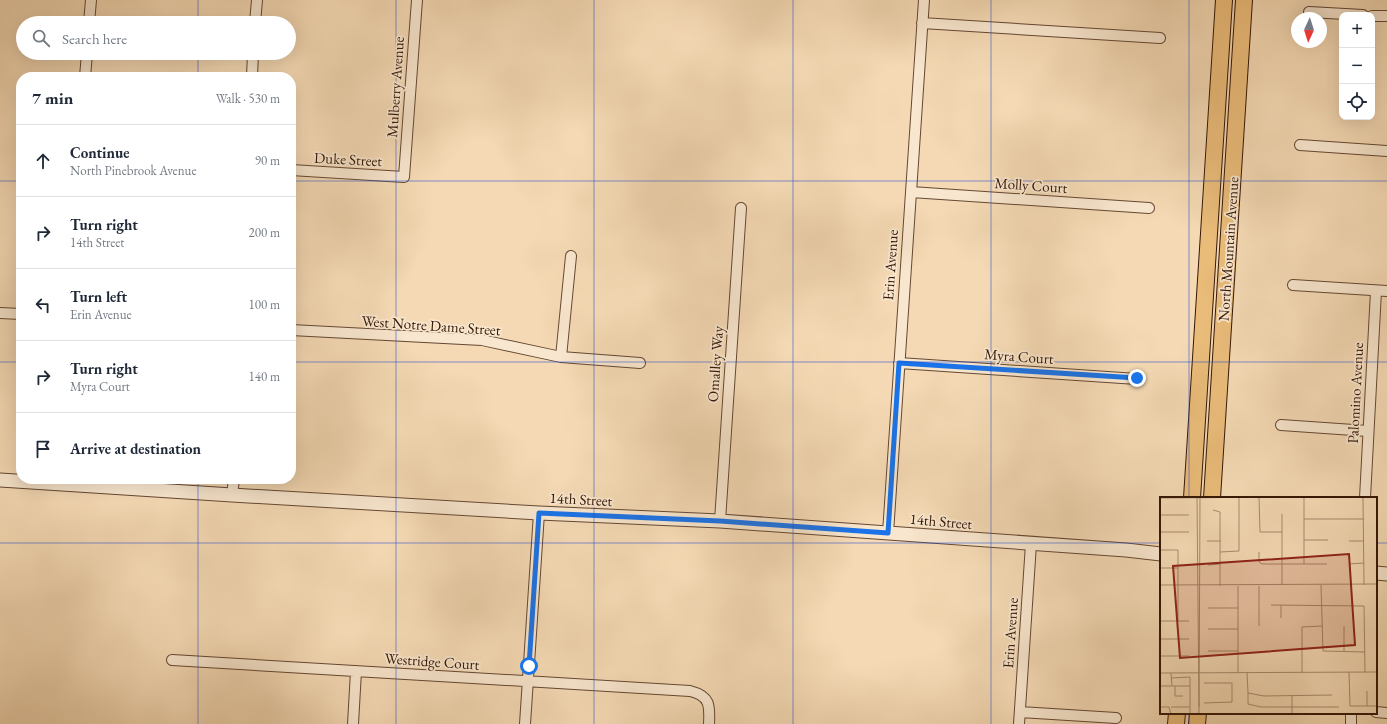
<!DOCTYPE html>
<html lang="en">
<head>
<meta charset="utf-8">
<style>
  body { margin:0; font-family:"EB Garamond",serif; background:#f6f6f7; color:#1f2937 }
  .controls { position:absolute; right:12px; top:12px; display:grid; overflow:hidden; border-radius:8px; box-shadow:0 4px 16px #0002 }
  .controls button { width:36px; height:36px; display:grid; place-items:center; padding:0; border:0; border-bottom:1px solid #e0e1e3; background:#fff; color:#1f2937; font:20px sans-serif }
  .compass { position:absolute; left:1291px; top:12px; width:36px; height:36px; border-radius:50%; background:#fff; box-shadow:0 4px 16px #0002; rotate:184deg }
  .stop { position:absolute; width:12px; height:12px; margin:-9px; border:3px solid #1a73e8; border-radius:50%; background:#fff }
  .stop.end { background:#1a73e8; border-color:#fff; box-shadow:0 1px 4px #0008 }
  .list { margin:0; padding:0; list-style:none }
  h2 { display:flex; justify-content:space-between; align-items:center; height:52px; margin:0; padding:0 16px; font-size:17px }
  h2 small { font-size:13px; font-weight:400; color:#747a83 }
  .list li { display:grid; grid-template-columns:26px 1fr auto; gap:12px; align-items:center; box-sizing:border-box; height:72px; padding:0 16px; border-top:1px solid #e0e1e3 }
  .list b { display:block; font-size:15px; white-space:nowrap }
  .list p { margin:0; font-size:13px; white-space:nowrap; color:#747a83 }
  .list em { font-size:13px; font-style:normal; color:#747a83 }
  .icon { flex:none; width:22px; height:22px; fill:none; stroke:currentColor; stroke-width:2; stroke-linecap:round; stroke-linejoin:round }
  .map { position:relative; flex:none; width:1387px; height:724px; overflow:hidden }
  .search { position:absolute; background:#fff; box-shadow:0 4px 16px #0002; left:16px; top:16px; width:280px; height:44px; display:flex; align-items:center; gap:10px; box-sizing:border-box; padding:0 14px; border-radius:22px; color:#747a83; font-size:15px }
  .panel { position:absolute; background:#fff; box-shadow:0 4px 16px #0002; left:16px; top:72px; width:280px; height:412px; border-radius:16px }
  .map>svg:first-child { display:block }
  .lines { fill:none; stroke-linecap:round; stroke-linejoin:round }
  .minor-casing { stroke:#654832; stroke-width:12 }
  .tertiary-casing { stroke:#654832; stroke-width:15 }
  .primary-casing { stroke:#351706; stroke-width:18 }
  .minor { stroke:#f8e6ce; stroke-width:10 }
  .tertiary { stroke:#f8e6ce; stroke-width:13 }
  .primary { stroke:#eabc7a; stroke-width:16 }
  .route { stroke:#1a73e8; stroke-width:5 }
  .grid { fill:none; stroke:#1d4ed8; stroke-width:1; stroke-opacity:0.55 }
  .labels { text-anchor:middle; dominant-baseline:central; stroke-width:3.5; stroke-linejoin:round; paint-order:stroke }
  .street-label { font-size:15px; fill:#351706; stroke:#f8e6ce }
  .inset-road { fill:none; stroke:#a88b6e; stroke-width:1 }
  .view { fill:#8f2418; fill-opacity:0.15; stroke:#8f2418; stroke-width:2 }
  .inset-edge { fill:none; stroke:#351706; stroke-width:2 }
</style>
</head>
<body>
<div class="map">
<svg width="1387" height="724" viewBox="0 0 1387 724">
  <rect width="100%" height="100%" fill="#f4d9b4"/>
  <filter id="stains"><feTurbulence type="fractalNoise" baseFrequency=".005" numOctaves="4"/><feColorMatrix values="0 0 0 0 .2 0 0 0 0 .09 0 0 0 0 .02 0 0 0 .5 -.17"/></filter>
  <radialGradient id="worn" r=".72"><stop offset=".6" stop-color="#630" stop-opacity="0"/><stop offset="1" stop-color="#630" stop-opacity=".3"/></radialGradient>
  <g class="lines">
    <defs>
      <path id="minor" d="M1309 12 1363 15
        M1372 16H1387
        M89 23 91 0
        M255 23 257 0
        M922 23 1160 38
        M85 77 87 53
        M252 77 253 53
        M1300 145 1387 151
        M291 170 404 177 417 0
        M911 192 1149 208
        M1293 285 1387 291
        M0 313 21 314
        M291 330 482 340 561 357 640 363
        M561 357 571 256
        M899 363 1137 379
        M1281 425 1368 431
        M232 495 234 479
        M1365 498 1376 291
        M720 521 741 208
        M888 533 924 0
        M172 660 690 691C710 696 710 705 709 724
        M1020 712 1116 718
        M1376 712 1387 713
        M353 724 356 671
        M525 724 539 513
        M1019 724 1031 544
        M1351 724V713"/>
      <path id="tertiary" d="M0 480 232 495 539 513 720 521 1126 550 1161 554
        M1376 573 1387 574"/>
      <path id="primary" d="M1192 498 1224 0
        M1212 498 1244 0
        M1176 724 1177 713
        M1197 724 1198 713"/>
    </defs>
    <!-- minor casing -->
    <use href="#minor" class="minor-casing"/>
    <!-- tertiary casing -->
    <use href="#tertiary" class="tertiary-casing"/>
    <!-- primary casing -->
    <use href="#primary" class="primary-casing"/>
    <!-- minor -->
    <use href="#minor" class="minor"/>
    <!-- tertiary -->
    <use href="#tertiary" class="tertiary"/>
    <!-- primary -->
    <use href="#primary" class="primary"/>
  </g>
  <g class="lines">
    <!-- route -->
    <path class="route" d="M529 666 539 513 720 521 888 533 899 363 1137 378"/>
  </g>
  <!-- grid -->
  <path class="grid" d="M198 0V23M396 0V724M594 0V724M793 0V724M991 0V724M1189 0V498M198 53V77M0 181H21M291 181H1387M0 362H21M291 362H1387M198 479V724M0 543H1161M1376 543H1387M1189 713V724"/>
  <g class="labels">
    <!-- street labels -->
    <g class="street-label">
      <text transform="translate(395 87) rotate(-86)">Mulberry Avenue</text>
      <text transform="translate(348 159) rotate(3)">Duke Street</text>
      <text transform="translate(1031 185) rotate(4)">Molly Court</text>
      <text transform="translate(1228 249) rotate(-86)">North Mountain Avenue</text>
      <text transform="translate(890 265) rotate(-86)">Erin Avenue</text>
      <text transform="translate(431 325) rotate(4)">West Notre Dame Street</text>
      <text transform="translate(1019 356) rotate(4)">Myra Court</text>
      <text transform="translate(715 364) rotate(-86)">Omalley Way</text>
      <text transform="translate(1355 393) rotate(-87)">Palomino Avenue</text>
      <text transform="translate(581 499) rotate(3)">14th Street</text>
      <text transform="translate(941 521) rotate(5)">14th Street</text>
      <text transform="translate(1010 633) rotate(-86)">Erin Avenue</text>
      <text transform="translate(432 661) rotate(4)">Westridge Court</text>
    </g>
  </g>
  <!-- overview -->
  <g transform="translate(1160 497)">
    <rect width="217" height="217" fill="#f4d9b4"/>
    <path class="inset-road" d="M37 0 39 210M99 0 100 35H122M144 0V67M203 0 204 88M0 1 138 0M53 13 60 15V89M122 17V88M0 18H29M144 22H204M0 35H29M144 43H168M47 44H61M189 44H204M0 53H18V124M60 55 79 54V1M99 55V65L102 67H167M189 67 204 66M48 68 60 67M0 71H18M0 88 217 87M161 88 163 154 205 155M78 89V175M99 89V129M111 108 204 109 205 175M48 111H78M121 121V108M0 124H29M48 132H78M0 142H29M48 154H78M184 155V129M0 159H29M87 175 88 196 104 199 172 198M142 175V130L162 129M189 175 190 209H217M0 176 217 175M11 176 12 189M11 181 30 180V217M0 189H30M15 189V199H23M207 194V209M88 196V207L101 210H179M132 199V217M44 206 72 205V186H44M0 210H9L11 217M11 210H30M39 217 40 0"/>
    <path class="view" d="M189 57 195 148 20 161 13 69Z"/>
    <rect width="217" height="217" class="inset-edge"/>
  </g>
  <rect width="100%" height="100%" filter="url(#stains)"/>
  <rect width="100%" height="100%" fill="url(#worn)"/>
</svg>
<div class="controls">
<button>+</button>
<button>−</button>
<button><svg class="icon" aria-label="locate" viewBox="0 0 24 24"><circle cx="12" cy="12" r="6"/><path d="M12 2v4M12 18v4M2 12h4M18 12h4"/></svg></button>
</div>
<svg class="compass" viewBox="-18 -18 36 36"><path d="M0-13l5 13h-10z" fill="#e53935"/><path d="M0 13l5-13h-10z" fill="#747a83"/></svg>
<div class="stop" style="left:529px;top:666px"></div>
<div class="stop end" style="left:1137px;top:378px"></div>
<div class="search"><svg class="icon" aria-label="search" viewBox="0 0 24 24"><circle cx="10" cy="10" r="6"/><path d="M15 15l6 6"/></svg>Search here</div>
<section class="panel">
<h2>7 min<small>Walk · 530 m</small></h2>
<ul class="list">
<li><svg class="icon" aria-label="ahead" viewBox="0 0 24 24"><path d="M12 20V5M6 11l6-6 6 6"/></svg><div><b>Continue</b><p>North Pinebrook Avenue</p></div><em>90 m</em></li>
<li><svg class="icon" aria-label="right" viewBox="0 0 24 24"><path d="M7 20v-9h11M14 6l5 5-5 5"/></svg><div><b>Turn right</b><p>14th Street</p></div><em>200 m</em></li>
<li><svg class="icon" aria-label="left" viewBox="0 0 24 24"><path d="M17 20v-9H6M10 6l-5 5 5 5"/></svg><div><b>Turn left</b><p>Erin Avenue</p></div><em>100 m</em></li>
<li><svg class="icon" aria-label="right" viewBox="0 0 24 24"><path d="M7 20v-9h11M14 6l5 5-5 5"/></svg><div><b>Turn right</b><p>Myra Court</p></div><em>140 m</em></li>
<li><svg class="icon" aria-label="arrive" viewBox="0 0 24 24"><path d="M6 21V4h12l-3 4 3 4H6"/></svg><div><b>Arrive at destination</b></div></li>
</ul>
</section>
</div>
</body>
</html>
